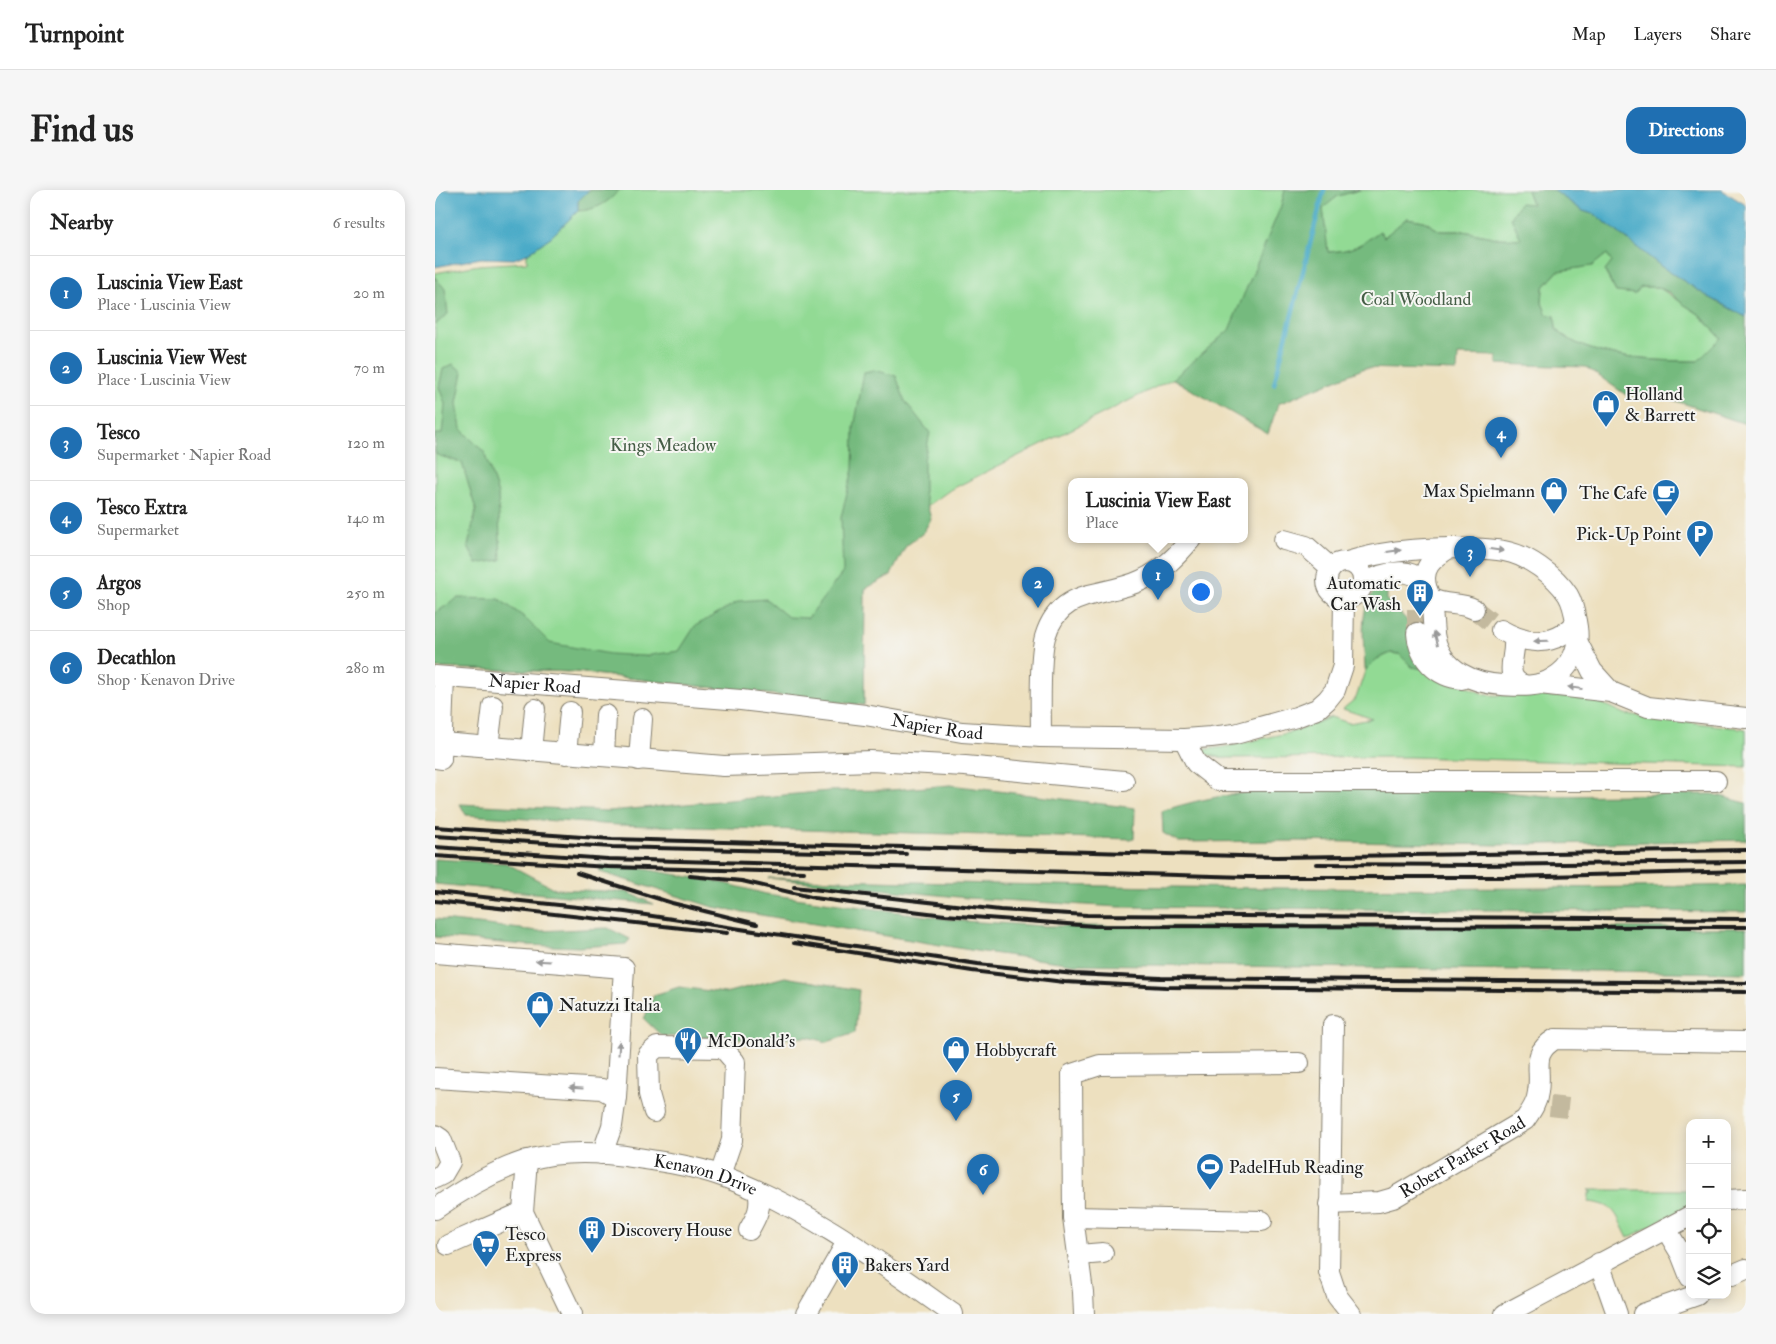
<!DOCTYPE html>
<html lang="en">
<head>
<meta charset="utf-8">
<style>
  body { margin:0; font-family:"IM FELL Double Pica",serif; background:#f6f6f6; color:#222 }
  .controls { position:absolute; right:15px; bottom:15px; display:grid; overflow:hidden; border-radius:10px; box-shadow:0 2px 12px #0003 }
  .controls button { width:45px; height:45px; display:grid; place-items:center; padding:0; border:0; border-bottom:1px solid #e0e0e0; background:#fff; color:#222; font:25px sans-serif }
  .you { position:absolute; left:765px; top:401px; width:18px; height:18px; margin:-12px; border:4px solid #fff; border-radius:50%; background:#1a73e8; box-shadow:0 0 0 8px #1a73e833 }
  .badge { display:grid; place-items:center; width:32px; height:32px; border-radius:50%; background:#1f6fb2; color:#fff; font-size:16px; font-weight:700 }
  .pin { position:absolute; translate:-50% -41px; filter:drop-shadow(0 1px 2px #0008) }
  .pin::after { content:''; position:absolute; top:26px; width:18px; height:15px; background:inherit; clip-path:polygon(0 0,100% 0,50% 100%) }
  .popup { position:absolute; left:633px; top:288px; width:180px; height:65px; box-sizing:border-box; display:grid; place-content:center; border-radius:10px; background:#fff; filter:drop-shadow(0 1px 4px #0005); font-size:16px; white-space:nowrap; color:#767676 }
  .popup b { font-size:19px; color:#222 }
  .popup::after { content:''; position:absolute; left:50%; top:100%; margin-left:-10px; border:10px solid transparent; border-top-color:#fff }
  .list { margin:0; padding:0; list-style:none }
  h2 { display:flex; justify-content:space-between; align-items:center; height:65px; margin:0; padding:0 20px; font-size:21px }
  h2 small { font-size:16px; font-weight:400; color:#767676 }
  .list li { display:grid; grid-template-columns:32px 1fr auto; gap:15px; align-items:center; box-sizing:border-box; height:75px; padding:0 20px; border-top:1px solid #e0e0e0 }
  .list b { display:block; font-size:19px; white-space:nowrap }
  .list p { margin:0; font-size:16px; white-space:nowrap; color:#767676 }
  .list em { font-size:16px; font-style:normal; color:#767676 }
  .icon { flex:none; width:28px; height:28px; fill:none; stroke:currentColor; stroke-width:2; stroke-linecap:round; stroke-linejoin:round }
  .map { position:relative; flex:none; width:1311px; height:1124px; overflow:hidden; border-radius:15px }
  header { display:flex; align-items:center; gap:30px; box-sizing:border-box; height:70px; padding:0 25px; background:#fff; border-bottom:1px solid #e0e0e0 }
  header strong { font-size:24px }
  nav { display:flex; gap:28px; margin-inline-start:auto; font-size:18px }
  .intro { display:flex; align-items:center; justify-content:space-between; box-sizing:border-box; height:120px; padding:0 30px }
  h1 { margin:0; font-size:35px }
  .button { padding:12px 22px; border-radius:15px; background:#1f6fb2; color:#fff; font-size:18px; font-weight:700 }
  main { display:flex; gap:30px; padding:0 30px }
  aside { flex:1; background:#fff; border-radius:15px; box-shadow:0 2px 12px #0003 }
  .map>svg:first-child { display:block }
  .green { fill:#92da94; stroke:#577b58 }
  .forest { fill:#75ba7e; stroke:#486b4d; fill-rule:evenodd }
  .water { fill:#48aac7; stroke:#326372 }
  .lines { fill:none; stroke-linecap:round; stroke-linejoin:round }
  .stream { stroke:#48aac7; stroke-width:4.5 }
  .minor-tunnel { stroke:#c3b99e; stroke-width:20; stroke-dasharray:20 10; stroke-linecap:butt }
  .minor-casing { stroke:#847e6e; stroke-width:22 }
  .minor { stroke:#fff; stroke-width:20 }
  .rail { stroke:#1c1c1c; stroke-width:4 }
  .oneway { fill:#999 }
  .labels { text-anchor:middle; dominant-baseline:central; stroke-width:4; stroke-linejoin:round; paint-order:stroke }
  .park-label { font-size:18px; fill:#455e46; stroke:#f6f6f2 }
  .poi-label { font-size:18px; fill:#1c1c1c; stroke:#f6f6f2; text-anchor:start }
  .street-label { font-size:18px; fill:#1c1c1c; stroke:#f6f6f2 }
</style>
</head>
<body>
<header>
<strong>Turnpoint</strong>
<nav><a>Map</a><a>Layers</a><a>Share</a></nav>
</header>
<div class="intro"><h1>Find us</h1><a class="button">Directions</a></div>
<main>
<aside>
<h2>Nearby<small>6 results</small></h2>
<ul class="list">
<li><span class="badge">1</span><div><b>Luscinia View East</b><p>Place · Luscinia View</p></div><em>20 m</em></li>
<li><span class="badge">2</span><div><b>Luscinia View West</b><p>Place · Luscinia View</p></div><em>70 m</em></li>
<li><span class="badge">3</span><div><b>Tesco</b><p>Supermarket · Napier Road</p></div><em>120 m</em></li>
<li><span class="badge">4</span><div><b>Tesco Extra</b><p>Supermarket</p></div><em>140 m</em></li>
<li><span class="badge">5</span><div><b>Argos</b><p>Shop</p></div><em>250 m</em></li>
<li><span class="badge">6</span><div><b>Decathlon</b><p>Shop · Kenavon Drive</p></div><em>280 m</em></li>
</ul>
</aside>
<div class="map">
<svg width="1311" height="1124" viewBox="0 0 1311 1124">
  <rect width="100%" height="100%" fill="#f6f6f2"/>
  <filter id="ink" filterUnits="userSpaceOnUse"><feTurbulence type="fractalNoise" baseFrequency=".02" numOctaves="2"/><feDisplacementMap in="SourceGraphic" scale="10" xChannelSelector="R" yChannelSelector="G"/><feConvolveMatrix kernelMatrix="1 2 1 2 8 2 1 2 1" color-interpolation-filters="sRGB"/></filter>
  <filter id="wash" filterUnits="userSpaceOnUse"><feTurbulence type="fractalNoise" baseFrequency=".0096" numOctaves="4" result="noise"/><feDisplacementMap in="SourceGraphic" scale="20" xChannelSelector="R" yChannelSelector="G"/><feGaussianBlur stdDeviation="1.12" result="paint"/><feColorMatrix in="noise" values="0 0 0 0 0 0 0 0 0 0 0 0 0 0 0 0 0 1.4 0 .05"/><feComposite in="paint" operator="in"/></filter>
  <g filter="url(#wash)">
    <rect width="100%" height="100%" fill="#ede0bf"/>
    <!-- green -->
    <path class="green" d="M154 0H850L832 157 739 188 515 300 430 360 429 515 141 482 0 478V83L44 75 92 72V64L117 46 143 21V16Z
      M924 0H1092L1097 14 1087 49 1062 48 1028 41H1005L989 31 972 28 949 48 945 41C926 56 917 61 892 62L888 17 903 6Z
      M1172 63 1177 72 1170 82 1181 102 1206 97H1223L1264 124 1286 148 1263 171C1221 171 1152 170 1121 139L1120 126 1112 125 1107 113 1108 98 1123 81 1140 78Z
      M956 463 964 464 977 477 991 479 1051 505 1137 507 1164 512 1189 524 1311 539V577L974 567 788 568 770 564 764 560 789 557 861 541 896 527 914 533 938 529 908 519 921 508 930 481 942 469Z
      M1154 1000H1255V1015L1193 1048C1180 1024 1182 1015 1154 1012V1003H1158Z"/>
    <!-- forest -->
    <path class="forest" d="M154 0H184C173 13 161 20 143 21V11Z
      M850 0H924L903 6 888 18 893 62C917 61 926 55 945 41L949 47 972 28 989 31 1005 41H1028L1062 48 1086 49 1076 28 1085 13 1097 14 1092 0H1118L1148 21 1161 25 1227 77 1272 106 1311 127V234L1232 208 1191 205 1151 177 1062 174V166L1023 165 1022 181 930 178 843 214 833 244 738 189 794 140 846 16ZM1172 64 1177 72 1170 81 1181 102 1200 104 1206 97H1223L1235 103 1248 114 1264 124 1286 148 1263 171C1221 171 1152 170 1121 139L1120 126 1112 125 1107 113 1108 98 1123 81 1157 76Z
      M0 87 10 99 13 124 0 135Z
      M18 174 28 182 22 213 26 239 49 262 63 304 66 370 42 374 33 356 41 320 27 273 2 265 0 262V244H7L10 214 4 197 8 179Z
      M439 180 461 186 470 211 495 243 489 270V303L496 329 488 343 471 356 456 385 430 399 429 515 141 482 0 478V423L23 408 64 409 89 427 115 453 175 464 208 466 244 461 260 436 304 411 331 409 353 427 373 428 408 382 406 327 418 279 419 238 429 182Z
      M947 396H952V410L971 429 974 436H977L991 479 977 477 964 464 956 463 942 469 930 481C930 457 920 409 947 396Z
      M515 595 700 618 699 649 183 635 31 625 25 614 174 621 394 601 456 600Z
      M1007 596 1110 606 1278 604 1311 613V650L1062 655 864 651 744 652 728 643 727 621C816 591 914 598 1007 596Z
      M0 669 71 673 120 699 192 702 219 714 0 694Z
      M165 675 197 677 289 693 331 704 528 731 610 736 1311 738V783L639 774 541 761 278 717 165 682Z
      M333 688C659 698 985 702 1311 695V722L684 717 533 708Z
      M0 729 103 741 173 738 195 749 191 754 144 757 90 755 0 747Z
      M350 787 424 800 420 843 392 852 373 847 323 850 227 846 209 829 219 805 244 797 290 803Z"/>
    <!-- water -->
    <path class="water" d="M0 0H154L143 11V21L117 46 92 64 79 69 46 68 0 77Z
      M1118 0H1287L1311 15V127L1272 106 1227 77 1161 25 1148 21Z"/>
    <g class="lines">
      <!-- stream -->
      <path class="stream" d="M839 194 889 0"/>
    </g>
  </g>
  <g filter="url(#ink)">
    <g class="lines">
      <!-- minor-tunnel -->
      <path class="minor-tunnel" d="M982 419V443
        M1039 419 1066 440
        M1115 916 1133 918"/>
      <defs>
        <g id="minor">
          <path d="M849 350 871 356 896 378"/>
          <path d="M912 372C948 361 982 358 1020 358 1036 359 1053 358 1069 361 1092 365 1120 385 1133 405 1139 415 1140 426 1142 437 1145 458 1137 477 1118 488 1104 498 1083 496 1067 495 1038 493 1008 481 1000 449 997 436 999 422 995 408 986 372 952 380 928 394"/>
          <circle cx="910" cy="390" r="18"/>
          <path d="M992 400C985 378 997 369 1014 358"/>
          <path d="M995 408C1010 417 1024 411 1039 419"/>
          <path d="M1066 440C1092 455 1120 457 1141 433"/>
          <path d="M982 443C984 469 1002 487 1027 489"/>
          <path d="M1078 446C1084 463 1065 487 1089 495"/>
          <path d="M1144 455 1157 481 1176 502"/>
          <path id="s1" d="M0 486 306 510 430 525 527 542 606 547 749 549 776 547 800 544 861 527 882 519 892 510 900 500 908 476 909 408"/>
          <path d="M1105 494 1176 502 1213 517 1311 528"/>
          <path d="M606 547C606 522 604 469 610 447 625 396 670 408 707 390 728 380 742 366 756 349"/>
          <path d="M749 549 761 573 784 591H1281"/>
          <path d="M7 553 289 576 436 571 530 576 689 591"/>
          <path d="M53 557 58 516"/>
          <path d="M96 561 100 519"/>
          <path d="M131 564 135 522"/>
          <path d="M169 566 171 525"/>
          <path d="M0 568 6 569 9 487"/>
          <path d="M204 570 207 529"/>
          <path d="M0 763 189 778 181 907 177 936 167 964"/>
          <path d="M898 835 894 1082 902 1106 916 1124"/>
          <path d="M0 888 167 899 181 907"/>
          <path d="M219 922 214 904 213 865 222 857 288 858 300 872 297 950 285 985"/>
          <path d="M0 945 6 949 15 972 8 984 0 988"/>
          <path d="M92 970 88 1022 137 1124"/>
          <path d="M1292 1010 1311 1009"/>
          <path id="s2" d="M894 1014 944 1012 958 1008 1090 930C1096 921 1102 913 1103 902 1107 878 1095 864 1120 849L1311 852"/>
          <path id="s3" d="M0 1019C28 999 57 982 90 971 125 960 167 962 203 968 230 972 258 976 284 985 365 1013 449 1075 518 1124"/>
          <path d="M638 1027 637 884 665 875 864 873"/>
          <path d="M1231 1039 1246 1064 1255 1087"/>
          <path d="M314 1040C322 1026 327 1017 323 1001"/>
          <path d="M13 1055 88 1022"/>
          <path d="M644 1065 668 1063"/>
          <path d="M1164 1073 1182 1124"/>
          <path d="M1297 1085 1311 1079"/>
          <path d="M371 1124 412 1052"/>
          <path d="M649 1124 648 1102 638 1027 827 1031"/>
          <path d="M1070 1124 1255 1026"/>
          <path d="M1208 1124 1262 1105"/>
        </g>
      </defs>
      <!-- minor casing -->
      <use href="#minor" class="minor-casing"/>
      <!-- minor -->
      <use href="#minor" class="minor"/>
      <!-- rail -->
      <path class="rail" d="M0 637 177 649 842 667 1311 660
        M0 646 177 657 471 664
        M0 657 173 669 813 687H1077L1311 681
        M0 666 173 677 369 682
        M881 674 1041 675 1311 672
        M142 683 237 713 322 734
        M255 686 307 691 380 708 444 717 510 725 659 736 1311 737
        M359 697 565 720 652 725 1311 729
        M0 702 190 722 543 774 639 784 726 788 1311 793
        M0 711 292 743
        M359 753 537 781 629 792 731 797 1311 802"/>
    </g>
    <!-- one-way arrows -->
    <defs><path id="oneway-solid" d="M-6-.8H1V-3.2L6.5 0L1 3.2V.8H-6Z" transform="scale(1.25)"/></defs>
    <g class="oneway">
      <use href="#oneway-solid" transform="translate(1062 360) rotate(7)"/>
      <use href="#oneway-solid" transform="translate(959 361) rotate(-7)"/>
      <use href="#oneway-solid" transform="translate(1001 448) rotate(-106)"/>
      <use href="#oneway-solid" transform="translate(1106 451) rotate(179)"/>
      <use href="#oneway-solid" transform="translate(1140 498) rotate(-172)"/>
      <use href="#oneway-solid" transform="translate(108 771) rotate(-176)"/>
      <use href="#oneway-solid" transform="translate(184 858) rotate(-86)"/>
      <use href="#oneway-solid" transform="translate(141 898) rotate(-177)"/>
    </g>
  </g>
  <!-- icons -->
  <defs>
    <symbol id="shop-pin" viewBox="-11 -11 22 30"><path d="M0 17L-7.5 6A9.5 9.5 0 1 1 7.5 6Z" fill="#1f6fb2" stroke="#f6f6f2"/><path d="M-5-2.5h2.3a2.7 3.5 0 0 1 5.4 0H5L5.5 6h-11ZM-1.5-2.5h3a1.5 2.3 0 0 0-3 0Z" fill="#fff"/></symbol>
    <symbol id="cafe-pin" viewBox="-11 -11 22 30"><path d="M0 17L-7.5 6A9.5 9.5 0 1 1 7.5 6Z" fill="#1f6fb2" stroke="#f6f6f2"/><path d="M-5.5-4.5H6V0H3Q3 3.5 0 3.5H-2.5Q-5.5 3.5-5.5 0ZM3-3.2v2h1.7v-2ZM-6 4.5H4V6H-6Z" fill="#fff"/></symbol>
    <symbol id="parking-pin" viewBox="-11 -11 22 30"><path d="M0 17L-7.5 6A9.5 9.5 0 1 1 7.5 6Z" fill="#1f6fb2" stroke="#f6f6f2"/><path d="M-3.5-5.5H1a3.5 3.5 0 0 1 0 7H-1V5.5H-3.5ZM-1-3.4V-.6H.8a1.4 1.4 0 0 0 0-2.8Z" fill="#fff"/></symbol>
    <symbol id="building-pin" viewBox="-11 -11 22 30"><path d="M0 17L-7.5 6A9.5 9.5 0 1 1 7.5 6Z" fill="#1f6fb2" stroke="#f6f6f2"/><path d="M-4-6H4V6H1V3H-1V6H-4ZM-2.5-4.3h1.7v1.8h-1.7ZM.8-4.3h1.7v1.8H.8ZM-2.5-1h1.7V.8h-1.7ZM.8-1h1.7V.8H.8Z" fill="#fff"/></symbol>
    <symbol id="restaurant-pin" viewBox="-11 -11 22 30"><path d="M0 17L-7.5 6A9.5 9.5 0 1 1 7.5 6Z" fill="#1f6fb2" stroke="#f6f6f2"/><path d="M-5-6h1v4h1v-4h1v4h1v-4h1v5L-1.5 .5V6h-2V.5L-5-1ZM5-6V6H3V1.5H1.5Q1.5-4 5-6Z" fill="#fff"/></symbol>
    <symbol id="stadium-pin" viewBox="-11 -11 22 30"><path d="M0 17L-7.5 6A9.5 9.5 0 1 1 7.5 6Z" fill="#1f6fb2" stroke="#f6f6f2"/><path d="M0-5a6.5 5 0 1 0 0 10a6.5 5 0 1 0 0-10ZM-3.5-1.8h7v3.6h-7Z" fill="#fff"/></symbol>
    <symbol id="supermarket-pin" viewBox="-11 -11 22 30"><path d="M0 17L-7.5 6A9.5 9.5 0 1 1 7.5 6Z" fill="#1f6fb2" stroke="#f6f6f2"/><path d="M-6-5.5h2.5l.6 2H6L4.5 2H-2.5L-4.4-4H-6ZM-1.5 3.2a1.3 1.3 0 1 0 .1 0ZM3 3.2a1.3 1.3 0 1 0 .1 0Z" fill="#fff"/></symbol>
  </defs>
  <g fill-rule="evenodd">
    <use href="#shop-pin" x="1155" y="198" width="32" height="43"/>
    <use href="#shop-pin" x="1103" y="285" width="32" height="43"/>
    <use href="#cafe-pin" x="1215" y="287" width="32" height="43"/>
    <use href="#parking-pin" x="1249" y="328" width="32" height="43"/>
    <use href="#building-pin" x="969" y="387" width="32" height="43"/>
    <use href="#shop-pin" x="89" y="799" width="32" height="43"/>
    <use href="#restaurant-pin" x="237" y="835" width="32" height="43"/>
    <use href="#shop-pin" x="505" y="844" width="32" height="43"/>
    <use href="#stadium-pin" x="759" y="961" width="32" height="43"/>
    <use href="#building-pin" x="141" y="1024" width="32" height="43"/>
    <use href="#supermarket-pin" x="35" y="1038" width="32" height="43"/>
    <use href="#building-pin" x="394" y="1059" width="32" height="43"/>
  </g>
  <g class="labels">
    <!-- park labels -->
    <g class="park-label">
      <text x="981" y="109">Coal Woodland</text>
      <text x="228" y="255">Kings Meadow</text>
    </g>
    <!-- poi labels -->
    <g class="poi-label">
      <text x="1190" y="204">Holland<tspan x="1190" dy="21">&amp; Barrett</tspan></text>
      <text x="1100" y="301" text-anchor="end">Max Spielmann</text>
      <text x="1212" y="303" text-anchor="end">The Cafe</text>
      <text x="1246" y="344" text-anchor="end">Pick-Up Point</text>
      <text x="966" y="393" text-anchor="end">Automatic<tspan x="966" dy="21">Car Wash</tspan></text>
      <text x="124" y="815">Natuzzi Italia</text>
      <text x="272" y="851">McDonald's</text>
      <text x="540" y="860">Hobbycraft</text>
      <text x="794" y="977">PadelHub Reading</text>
      <text x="176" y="1040">Discovery House</text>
      <text x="70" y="1044">Tesco<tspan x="70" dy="21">Express</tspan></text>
      <text x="429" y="1075">Bakers Yard</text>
    </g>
    <!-- street labels -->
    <g class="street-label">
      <text stroke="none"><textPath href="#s1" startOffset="100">Napier Road</textPath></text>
      <text stroke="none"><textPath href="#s1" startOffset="505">Napier Road</textPath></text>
      <text stroke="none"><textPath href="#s2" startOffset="145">Robert Parker Road</textPath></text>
      <text stroke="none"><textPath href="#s3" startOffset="286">Kenavon Drive</textPath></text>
    </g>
  </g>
</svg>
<div class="controls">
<button>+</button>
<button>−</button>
<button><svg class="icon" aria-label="locate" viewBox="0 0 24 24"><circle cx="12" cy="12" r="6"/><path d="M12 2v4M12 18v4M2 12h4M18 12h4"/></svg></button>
<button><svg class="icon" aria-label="layers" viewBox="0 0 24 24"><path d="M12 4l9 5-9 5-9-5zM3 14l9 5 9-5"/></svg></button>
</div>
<div class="you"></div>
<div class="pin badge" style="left:723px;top:410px">1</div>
<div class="popup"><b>Luscinia View East</b>Place</div>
<div class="pin badge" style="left:603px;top:418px">2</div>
<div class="pin badge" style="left:1035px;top:387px">3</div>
<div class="pin badge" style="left:1066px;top:268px">4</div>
<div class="pin badge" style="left:521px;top:931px">5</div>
<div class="pin badge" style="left:548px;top:1005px">6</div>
</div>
</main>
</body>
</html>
